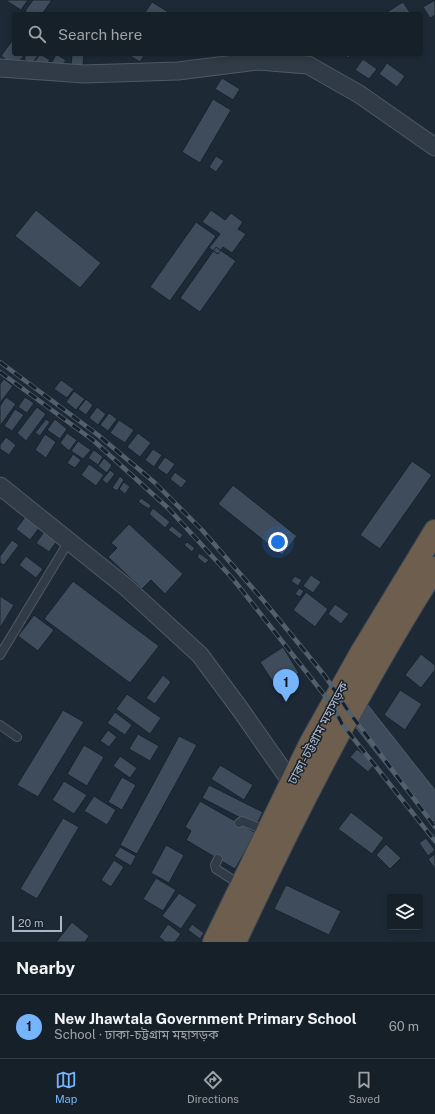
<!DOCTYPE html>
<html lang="en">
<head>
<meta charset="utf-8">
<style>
  body { margin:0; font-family:"Public Sans","Noto Sans Bengali",sans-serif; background:#1f2830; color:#f1f3f6 }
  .controls { position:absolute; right:12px; bottom:12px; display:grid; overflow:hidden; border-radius:4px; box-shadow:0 2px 6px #0003 }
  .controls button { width:36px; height:36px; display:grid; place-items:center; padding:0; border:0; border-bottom:1px solid #353e45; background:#162028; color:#f1f3f6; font:20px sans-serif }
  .scale { position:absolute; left:12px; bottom:10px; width:50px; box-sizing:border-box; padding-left:4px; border:2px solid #aab6c4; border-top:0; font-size:11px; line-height:14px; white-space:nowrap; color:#aab6c4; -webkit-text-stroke:3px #17202b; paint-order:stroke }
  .you { position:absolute; left:278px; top:542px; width:14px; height:14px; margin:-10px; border:3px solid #fff; border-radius:50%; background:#1a73e8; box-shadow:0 0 0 6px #1a73e833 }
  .badge { display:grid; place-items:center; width:26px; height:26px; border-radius:50%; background:#75b4fe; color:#111; font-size:13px; font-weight:700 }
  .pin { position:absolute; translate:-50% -33px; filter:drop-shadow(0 1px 2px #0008) }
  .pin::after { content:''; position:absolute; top:21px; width:14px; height:12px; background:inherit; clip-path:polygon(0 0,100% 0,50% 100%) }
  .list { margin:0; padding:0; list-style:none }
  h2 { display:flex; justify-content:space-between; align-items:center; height:52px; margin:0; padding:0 16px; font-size:17px }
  h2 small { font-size:13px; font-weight:400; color:#9ea3a8 }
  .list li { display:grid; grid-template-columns:26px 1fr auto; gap:12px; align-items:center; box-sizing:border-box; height:64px; padding:0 16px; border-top:1px solid #353e45 }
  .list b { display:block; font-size:15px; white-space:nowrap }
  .list p { margin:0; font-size:13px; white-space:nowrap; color:#9ea3a8 }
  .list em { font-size:13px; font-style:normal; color:#9ea3a8 }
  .icon { flex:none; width:22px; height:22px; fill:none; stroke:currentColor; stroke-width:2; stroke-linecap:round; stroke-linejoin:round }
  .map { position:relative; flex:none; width:435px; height:942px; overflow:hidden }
  .search { position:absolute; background:#162028; box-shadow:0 2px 6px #0003; left:12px; right:12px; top:12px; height:44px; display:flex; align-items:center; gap:10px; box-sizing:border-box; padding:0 14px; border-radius:4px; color:#9ea3a8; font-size:15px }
  .sheet { height:116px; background:#162028 }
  nav { display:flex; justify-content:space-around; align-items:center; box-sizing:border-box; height:56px; border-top:1px solid #353e45; background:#162028; font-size:11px; color:#9ea3a8 }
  nav a { display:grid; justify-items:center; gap:2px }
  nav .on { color:#75b4fe }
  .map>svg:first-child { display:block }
  .building { fill:#3e4c5b; stroke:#18222d }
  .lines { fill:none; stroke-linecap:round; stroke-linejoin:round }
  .lane-casing { stroke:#4e5965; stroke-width:10 }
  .street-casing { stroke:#4e5965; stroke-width:19 }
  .secondary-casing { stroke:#4e5965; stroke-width:24 }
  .highway-casing { stroke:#3b4651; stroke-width:24 }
  .lane { stroke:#313b47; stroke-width:8 }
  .street { stroke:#313b47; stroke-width:17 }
  .secondary { stroke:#3e4b5a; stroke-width:22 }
  .highway { stroke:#6d5e4d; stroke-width:22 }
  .rail-casing { stroke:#52606e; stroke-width:4.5 }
  .rail { stroke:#17202b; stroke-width:3; stroke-dasharray:9; stroke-linecap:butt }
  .labels { text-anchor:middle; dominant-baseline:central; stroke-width:3; stroke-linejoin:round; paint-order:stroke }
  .street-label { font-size:13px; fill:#aab6c4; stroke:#17202b }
</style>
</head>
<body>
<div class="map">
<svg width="435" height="942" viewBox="0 0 435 942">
  <rect width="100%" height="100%" fill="#1d2a36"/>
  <!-- building -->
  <path class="building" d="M5 0H28L21 10Z
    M33 0H52L42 14H30L25 11Z
    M435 0V15L430 18 423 7Z
    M152 2 170 13V14H144Z
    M403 2 411 14H384Z
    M14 38V54H25L16 66 1 56Z
    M27 54H39L32 64 24 59Z
    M40 54 50 60 43 68 34 62Z
    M56 54 66 60 60 68 50 66Z
    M72 54H84L83 67 71 66Z
    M127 54H145L140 62Z
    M345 54H354L347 58Z
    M363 59 377 69 369 79 355 70Z
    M387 63 405 76 397 87 379 74Z
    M222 78 240 89 233 100 215 89Z
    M213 99 231 110 200 163 182 152Z
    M216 156 224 161 216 172 209 167Z
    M36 210 101 263 80 288 15 236Z
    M211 210 225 220 231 213 243 222 238 229 246 234 232 253 223 247 218 254 209 248 220 234 202 222Z
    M196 222 216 236 170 301 150 287Z
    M216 247 236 261 200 312 180 298Z
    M4 379 13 386 0 403V384Z
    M61 380 74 389 67 398 54 389Z
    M74 391 85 399 76 410 66 402Z
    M6 397 16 404 0 426V406Z
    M25 397 34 403 27 413 18 407Z
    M86 399 93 405 86 415 78 409Z
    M37 407 46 414 26 441 17 433Z
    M97 407 106 414 98 425 89 418Z
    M15 409 24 415 12 431 4 426Z
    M109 413 117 419 108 431 100 425Z
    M46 419 50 422 40 436 35 433Z
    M55 419 67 429 60 439 47 430Z
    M119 420 134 430 125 443 110 433Z
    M67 433 77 440 69 451 60 443Z
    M138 433 151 443 140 457 127 447Z
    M45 434 56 442 46 458 35 450Z
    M6 437 16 445 9 455 0 449V445Z
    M78 441 91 450 83 459 71 451Z
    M153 449 162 455 154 467 145 460Z
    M94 450 103 457 98 465 88 458Z
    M73 454 81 460 75 468 67 463Z
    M165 457 175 464 167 475 157 468Z
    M104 458 112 465 107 473 98 466Z
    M412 461 432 475 380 549 360 535Z
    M89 464 104 475 96 486 81 475Z
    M110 470 115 474 107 484 102 480Z
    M175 472 187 481 181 488 170 479Z
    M120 476 124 480 117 491 112 488Z
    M124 482 130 487 125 494 119 489Z
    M233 485 297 536 282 555 218 504Z
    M141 498 151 505 149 509 138 502Z
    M153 508 170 522 165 528 149 514Z
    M29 512 43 523 30 540 16 529Z
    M129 524 183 574 165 594 151 580 142 589 108 557 117 548 111 543Z
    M172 526 183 535 180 539 168 530Z
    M47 528 60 537 49 552 36 543Z
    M12 540 19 545 4 565 0 563V556Z
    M187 542 195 548 192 552 184 545Z
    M199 553 209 560 205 564 197 557Z
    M26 556 43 569 36 578 19 565Z
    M311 575 321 582 313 593 303 586Z
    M295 576 302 580 298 586 291 581Z
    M73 581 159 646 130 683 44 619Z
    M299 588 304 591 300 597 295 594Z
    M306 592 328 609 315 627 293 610Z
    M0 596 14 605 0 628Z
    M335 604 349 614 341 624 328 614Z
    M34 615 54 630 38 651 18 636Z
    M283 647 299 673 276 687 260 662Z
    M421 654 435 665V670L421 688 405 675Z
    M163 675 171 682 155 704 146 698Z
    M400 690 422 704 405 730 384 715Z
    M127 694 161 718 150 734 116 709Z
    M63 710 84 722 38 797 17 785Z
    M115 712 132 725 125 735 107 723Z
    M108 730 117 737 109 747 100 741Z
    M138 734 159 746 150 761 129 749Z
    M179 736 197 745 137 854 120 845Z
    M84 745 104 757 87 786 67 774Z
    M357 749 375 764 368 772 350 757Z
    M120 756 137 768 130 778 113 766Z
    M220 765 253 785 244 800 211 779Z
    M122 777 136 785 122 810 108 802Z
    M64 781 87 795 74 814 52 800Z
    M209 785 263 812 256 826 202 798Z
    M94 796 116 810 107 825 84 811Z
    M200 801 256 833 235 869 186 840 191 831 185 827Z
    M351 812 384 838 372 854 338 829Z
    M63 818 79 827 37 899 20 889Z
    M426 838 435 850 428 856 419 843Z
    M386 844 401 858 390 869 376 855Z
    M166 845 184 855 169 883 151 873Z
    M120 847 136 856 131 866 114 856Z
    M435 854V869L428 859Z
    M114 860 124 867 111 887 101 880Z
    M156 878 176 890 163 911 143 899Z
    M286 885 341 911 329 935 274 909Z
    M179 893 197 905 181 929 162 916Z
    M72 922 89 936 85 942H56Z
    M168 924 181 934 175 942H165L159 937Z
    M192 924 204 933 200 939 188 930Z"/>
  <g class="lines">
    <defs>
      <path id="lane" d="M0 655 69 541
        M0 725 17 737
        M239 823 242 821 267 831
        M218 859 215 865 216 869 241 885"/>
      <path id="street" d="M0 68 84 74 178 71 258 61 308 65 359 94 435 147
        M0 486 126 587 200 655 240 709 291 782"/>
      <path id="secondary" d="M353 705 435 809"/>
      <path id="highway" d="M214 942 310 744 361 653 435 531
        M235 942C295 813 359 688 435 568"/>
    </defs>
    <!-- lane casing -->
    <use href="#lane" class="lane-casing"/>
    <!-- street casing -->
    <use href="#street" class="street-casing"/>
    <!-- secondary casing -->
    <use href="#secondary" class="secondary-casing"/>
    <!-- highway casing -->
    <use href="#highway" class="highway-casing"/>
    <!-- lane -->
    <use href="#lane" class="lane"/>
    <!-- street -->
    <use href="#street" class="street"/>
    <!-- secondary -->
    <use href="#secondary" class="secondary"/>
    <!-- highway -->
    <use href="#highway" class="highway"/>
    <defs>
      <path id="rail" d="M0 362 98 435 154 482 202 530 263 600 325 676 349 712 435 827
        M0 372 94 441 168 508 233 579 333 706 342 724 435 841"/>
    </defs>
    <!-- rail casing -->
    <use href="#rail" class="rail-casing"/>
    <!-- rail -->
    <use href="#rail" class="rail"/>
  </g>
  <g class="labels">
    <!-- street labels -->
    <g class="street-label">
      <text transform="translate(318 733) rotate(-62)">ঢাকা-চট্টগ্রাম মহাসড়ক</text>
    </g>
  </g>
</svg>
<div class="controls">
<button><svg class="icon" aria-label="layers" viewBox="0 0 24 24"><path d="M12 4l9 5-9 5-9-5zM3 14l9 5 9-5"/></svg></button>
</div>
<div class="scale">20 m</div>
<div class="you"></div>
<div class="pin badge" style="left:286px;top:702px">1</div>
<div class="search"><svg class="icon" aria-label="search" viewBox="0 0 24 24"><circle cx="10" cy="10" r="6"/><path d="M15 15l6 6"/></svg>Search here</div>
</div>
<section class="sheet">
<h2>Nearby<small></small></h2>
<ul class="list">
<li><span class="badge">1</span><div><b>New Jhawtala Government Primary School</b><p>School · ঢাকা-চট্টগ্রাম মহাসড়ক</p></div><em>60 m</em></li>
</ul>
</section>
<nav>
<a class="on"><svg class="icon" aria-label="map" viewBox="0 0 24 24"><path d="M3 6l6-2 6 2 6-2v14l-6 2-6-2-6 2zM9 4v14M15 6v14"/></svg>Map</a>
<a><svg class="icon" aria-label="directions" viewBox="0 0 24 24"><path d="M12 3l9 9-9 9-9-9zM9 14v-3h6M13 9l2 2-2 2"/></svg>Directions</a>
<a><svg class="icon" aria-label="saved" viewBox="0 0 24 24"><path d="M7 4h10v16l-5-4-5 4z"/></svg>Saved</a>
</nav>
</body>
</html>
